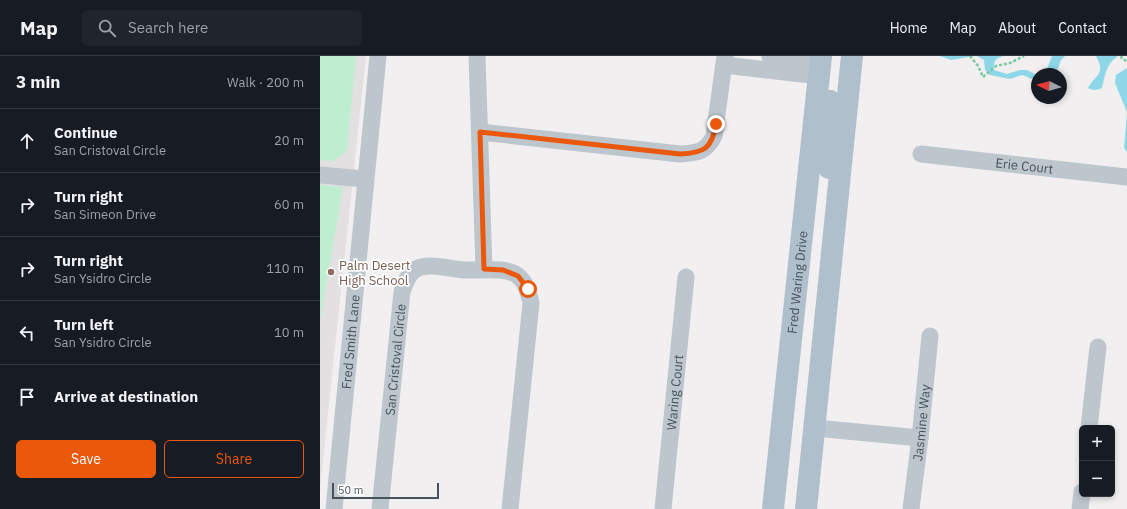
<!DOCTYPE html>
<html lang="en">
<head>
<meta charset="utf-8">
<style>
  body { margin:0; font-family:"IBM Plex Sans",sans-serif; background:#20242c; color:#f1f3f6 }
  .controls { position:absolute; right:12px; bottom:12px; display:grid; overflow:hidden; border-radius:6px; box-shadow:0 2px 6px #0003 }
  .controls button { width:36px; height:36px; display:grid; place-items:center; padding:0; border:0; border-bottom:1px solid #363941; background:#171b24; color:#f1f3f6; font:20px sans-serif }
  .compass { position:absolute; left:711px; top:12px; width:36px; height:36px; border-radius:50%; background:#171b24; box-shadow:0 2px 6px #0003; rotate:276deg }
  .scale { position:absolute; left:12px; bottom:10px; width:107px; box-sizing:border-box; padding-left:4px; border:2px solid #47525b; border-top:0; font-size:11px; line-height:14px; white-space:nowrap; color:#47525b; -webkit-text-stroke:3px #fff; paint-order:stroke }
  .stop { position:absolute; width:12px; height:12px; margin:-9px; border:3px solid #ea580c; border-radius:50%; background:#fff }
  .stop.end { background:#ea580c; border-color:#fff; box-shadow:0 1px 4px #0008 }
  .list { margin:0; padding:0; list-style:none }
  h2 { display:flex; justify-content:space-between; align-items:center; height:52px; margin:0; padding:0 16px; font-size:17px }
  h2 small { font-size:13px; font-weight:400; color:#9ea1a6 }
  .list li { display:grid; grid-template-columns:26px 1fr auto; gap:12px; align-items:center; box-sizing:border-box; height:64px; padding:0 16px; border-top:1px solid #363941 }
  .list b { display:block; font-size:15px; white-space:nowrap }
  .list p { margin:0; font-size:13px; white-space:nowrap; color:#9ea1a6 }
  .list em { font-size:13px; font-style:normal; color:#9ea1a6 }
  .actions { display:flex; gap:8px; padding:12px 16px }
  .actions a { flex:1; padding:9px 0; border:1px solid #ea580c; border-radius:6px; text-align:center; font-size:14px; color:#ea580c }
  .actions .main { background:#ea580c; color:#fff }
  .icon { flex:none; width:22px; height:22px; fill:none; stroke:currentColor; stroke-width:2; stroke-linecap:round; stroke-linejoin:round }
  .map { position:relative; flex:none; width:807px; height:453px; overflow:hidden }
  header { display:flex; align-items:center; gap:24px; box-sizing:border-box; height:56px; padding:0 20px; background:#171b24; border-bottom:1px solid #363941 }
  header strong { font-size:19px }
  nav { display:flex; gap:22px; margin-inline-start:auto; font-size:14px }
  .search { width:280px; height:36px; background:#20242c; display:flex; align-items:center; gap:10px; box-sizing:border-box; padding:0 14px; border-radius:6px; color:#9ea1a6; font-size:15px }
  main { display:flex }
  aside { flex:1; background:#171b24 }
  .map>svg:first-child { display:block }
  .education { fill:#e2e0e0 }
  .green { fill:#bfedd0 }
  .water { fill:#8ed7e8 }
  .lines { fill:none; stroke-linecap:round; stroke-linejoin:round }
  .path { stroke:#78caa0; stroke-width:2.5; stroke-dasharray:3 2; stroke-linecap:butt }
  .minor { stroke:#bdc6cd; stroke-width:17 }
  .major { stroke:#afbfcc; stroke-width:22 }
  .route { stroke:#ea580c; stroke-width:5 }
  .education-dot { fill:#8d6e63; stroke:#fff; stroke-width:1.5 }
  .labels { text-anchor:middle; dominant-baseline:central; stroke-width:3.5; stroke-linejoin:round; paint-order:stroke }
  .street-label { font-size:13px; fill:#47525b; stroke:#fff }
  .education-label { font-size:13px; fill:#785e54; stroke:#fff; text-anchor:start }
</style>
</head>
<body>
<header>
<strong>Map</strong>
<div class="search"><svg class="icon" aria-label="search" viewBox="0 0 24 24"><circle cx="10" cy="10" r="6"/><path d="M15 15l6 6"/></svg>Search here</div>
<nav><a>Home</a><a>Map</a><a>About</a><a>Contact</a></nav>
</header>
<main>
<aside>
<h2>3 min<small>Walk · 200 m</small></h2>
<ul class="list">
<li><svg class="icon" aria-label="ahead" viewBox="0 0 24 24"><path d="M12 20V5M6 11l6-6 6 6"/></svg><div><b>Continue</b><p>San Cristoval Circle</p></div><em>20 m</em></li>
<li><svg class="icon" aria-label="right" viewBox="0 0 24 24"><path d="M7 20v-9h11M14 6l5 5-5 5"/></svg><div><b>Turn right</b><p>San Simeon Drive</p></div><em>60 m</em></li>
<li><svg class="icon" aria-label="right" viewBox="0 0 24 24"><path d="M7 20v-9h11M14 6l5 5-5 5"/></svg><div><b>Turn right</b><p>San Ysidro Circle</p></div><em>110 m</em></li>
<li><svg class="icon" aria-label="left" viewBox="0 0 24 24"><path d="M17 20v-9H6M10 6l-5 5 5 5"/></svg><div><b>Turn left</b><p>San Ysidro Circle</p></div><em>10 m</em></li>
<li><svg class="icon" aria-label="arrive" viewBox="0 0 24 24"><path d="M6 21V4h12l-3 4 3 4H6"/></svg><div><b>Arrive at destination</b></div></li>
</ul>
<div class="actions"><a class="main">Save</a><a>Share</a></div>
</aside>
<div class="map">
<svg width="807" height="453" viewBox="0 0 807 453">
  <rect width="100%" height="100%" fill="#f1efef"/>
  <!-- education -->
  <path class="education" d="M0 0H46L0 432Z"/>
  <!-- green -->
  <path class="green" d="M0 0H36L27 95 14 105 0 104Z
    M0 129 23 131 0 264Z"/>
  <!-- water -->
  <path class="water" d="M620 0H655L631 4Z
    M657 0H684C676 1 673 6 674 14L687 18 700 14H707L717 19V25L702 19 690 23 670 19 665 14 664 4Z
    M732 0H745L741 4 736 18H725Z
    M776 0H798C786 8 785 19 782 32 777 34 773 35 768 32 776 18 786 19 776 0Z
    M807 12V96L804 92 807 56 797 32 795 26 796 19Z"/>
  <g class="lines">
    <!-- path -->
    <path class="path" d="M650 0 658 10 663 21 676 10 690 7 704 0
      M801 0 802 3 807 5"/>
    <!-- minor -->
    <g class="minor">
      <path d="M157 0 164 213"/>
      <path d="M450 0 500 5"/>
      <path d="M404 9 499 20"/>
      <path d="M160 76 360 98C378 97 386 96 394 80L405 0"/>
      <path id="s1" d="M601 98 807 121"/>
      <path d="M0 119 45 123"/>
      <path d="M495 372 600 382"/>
      <path d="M769 372 778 291"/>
      <path id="s2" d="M14 453 58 0"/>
      <path id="s3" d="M60 453 82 236C85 228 87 218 96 213 109 206 129 213 144 214 159 215 186 210 198 220 206 226 209 238 211 247L190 453"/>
      <path id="s4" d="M343 453 366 221"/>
      <path id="s5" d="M591 453 600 382 610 280"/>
      <path d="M760 453 762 436"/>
    </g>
    <!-- major -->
    <g class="major">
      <path d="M509 112 507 93 510 45"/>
      <path id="s6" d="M453 453 501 0"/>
      <path d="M486 453 532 0"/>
    </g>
  </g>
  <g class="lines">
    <!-- route -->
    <path class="route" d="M208 233 198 220 183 214 164 213 160 76 360 98C385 97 392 92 396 68"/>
  </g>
  <!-- markers -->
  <circle class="education-dot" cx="11" cy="216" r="4"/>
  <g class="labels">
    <!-- street labels -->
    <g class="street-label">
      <text stroke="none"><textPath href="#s1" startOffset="104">Erie Court</textPath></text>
      <text stroke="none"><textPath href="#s6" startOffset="228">Fred Waring Drive</textPath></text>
      <text stroke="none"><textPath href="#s2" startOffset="168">Fred Smith Lane</textPath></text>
      <text stroke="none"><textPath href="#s3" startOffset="150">San Cristoval Circle</textPath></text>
      <text stroke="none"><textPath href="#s4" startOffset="117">Waring Court</textPath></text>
      <text stroke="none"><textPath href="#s5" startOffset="87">Jasmine Way</textPath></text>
    </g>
    <!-- education labels -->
    <g class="education-label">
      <text x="19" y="209">Palm Desert<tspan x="19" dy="15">High School</tspan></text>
    </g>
  </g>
</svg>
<div class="controls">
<button>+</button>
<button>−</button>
</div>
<svg class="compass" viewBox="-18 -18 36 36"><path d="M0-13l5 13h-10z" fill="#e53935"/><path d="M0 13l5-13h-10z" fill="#9ea1a6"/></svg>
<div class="scale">50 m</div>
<div class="stop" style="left:208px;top:233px"></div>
<div class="stop end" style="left:396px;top:68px"></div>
</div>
</main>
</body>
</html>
